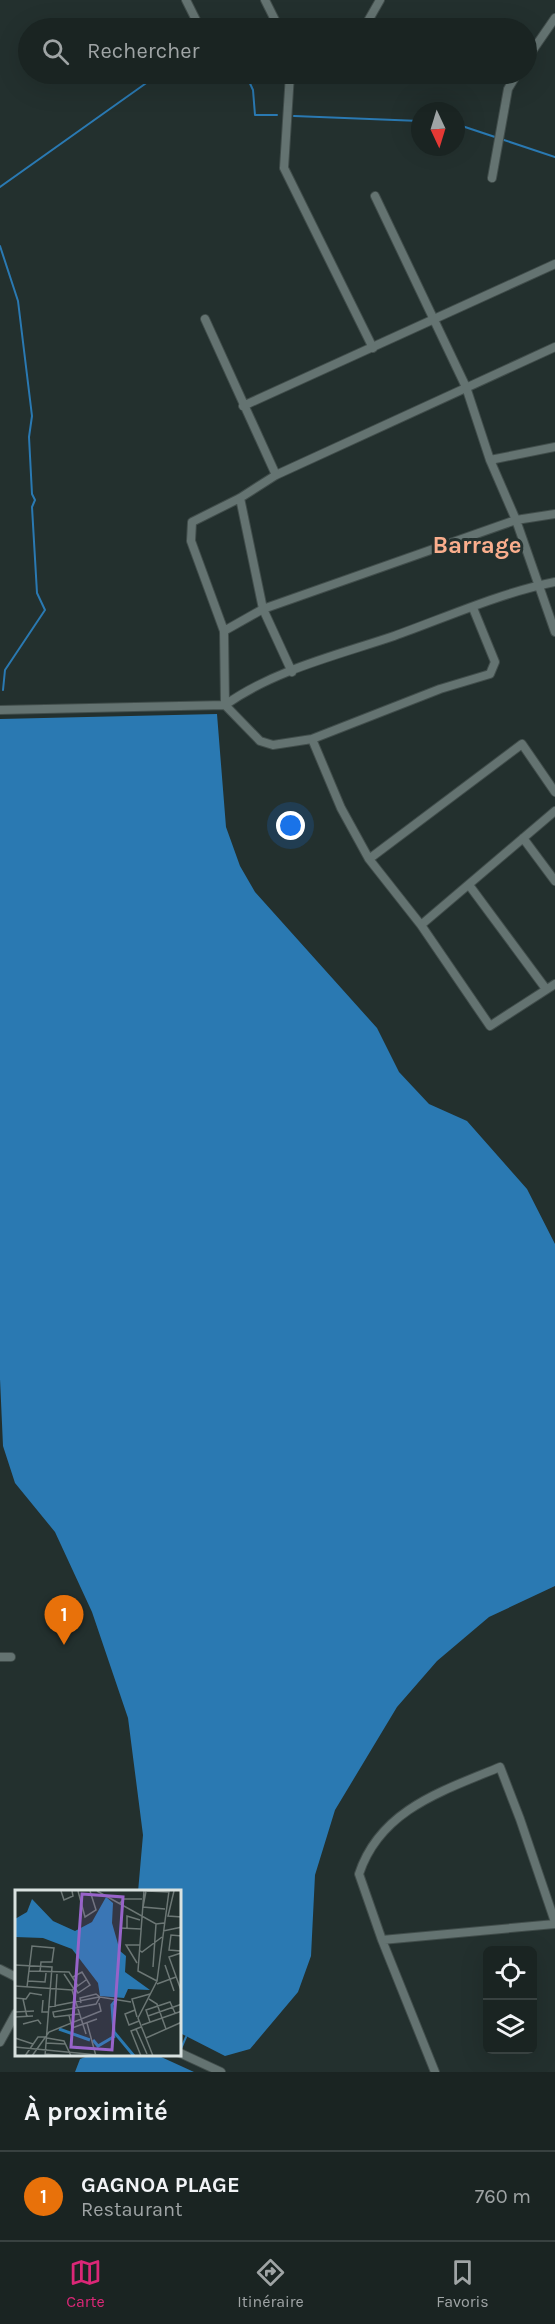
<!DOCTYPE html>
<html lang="fr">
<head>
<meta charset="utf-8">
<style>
  body { margin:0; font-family:Karla,sans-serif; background:#232c2a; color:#f1f3f6 }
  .controls { position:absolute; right:18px; bottom:18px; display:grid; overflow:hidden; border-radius:9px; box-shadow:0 6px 24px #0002 }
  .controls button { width:54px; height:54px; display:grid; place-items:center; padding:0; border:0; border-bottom:2px solid #384140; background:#1a2422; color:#f1f3f6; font:30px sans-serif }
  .compass { position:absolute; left:411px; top:102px; width:54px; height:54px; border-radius:50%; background:#1a2422; box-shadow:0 6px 24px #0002; rotate:176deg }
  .you { position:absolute; left:291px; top:826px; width:21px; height:21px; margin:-15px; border:4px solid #fff; border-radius:50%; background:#1a73e8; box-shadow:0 0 0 9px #1a73e833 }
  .badge { display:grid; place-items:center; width:39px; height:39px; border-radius:50%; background:#db2777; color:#fff; font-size:20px; font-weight:700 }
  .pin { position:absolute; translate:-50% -50px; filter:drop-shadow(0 2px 3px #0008) }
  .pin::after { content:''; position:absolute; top:32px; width:21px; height:18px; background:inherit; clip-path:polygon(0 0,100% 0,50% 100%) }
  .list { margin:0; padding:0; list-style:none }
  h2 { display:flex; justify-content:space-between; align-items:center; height:78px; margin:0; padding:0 24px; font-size:26px }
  h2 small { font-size:20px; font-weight:400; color:#9fa4a5 }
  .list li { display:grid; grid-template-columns:39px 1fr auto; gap:18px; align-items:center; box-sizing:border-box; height:90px; padding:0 24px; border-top:2px solid #384140 }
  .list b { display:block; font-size:22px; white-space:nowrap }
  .list p { margin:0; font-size:20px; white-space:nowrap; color:#9fa4a5 }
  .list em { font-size:20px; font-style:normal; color:#9fa4a5 }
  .icon { flex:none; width:33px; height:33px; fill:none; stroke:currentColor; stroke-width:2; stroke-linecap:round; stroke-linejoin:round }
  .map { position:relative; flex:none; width:555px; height:2072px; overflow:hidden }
  .search { position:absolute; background:#1a2422; box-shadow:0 6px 24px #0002; left:18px; right:18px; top:18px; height:66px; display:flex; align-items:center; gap:15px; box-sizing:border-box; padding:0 21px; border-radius:33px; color:#9fa4a5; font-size:22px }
  .sheet { height:168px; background:#1a2422 }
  nav { display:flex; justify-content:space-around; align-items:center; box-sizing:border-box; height:84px; border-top:2px solid #384140; background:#1a2422; font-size:16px; color:#9fa4a5 }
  nav a { display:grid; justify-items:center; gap:3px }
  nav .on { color:#db2777 }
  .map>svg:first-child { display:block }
  .water { fill:#2a79b2 }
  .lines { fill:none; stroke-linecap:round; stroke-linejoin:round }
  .stream { stroke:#2a79b2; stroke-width:2 }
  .minor-casing { stroke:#414d4b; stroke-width:10 }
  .minor { stroke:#647371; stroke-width:8 }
  .labels { text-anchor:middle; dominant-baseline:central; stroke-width:6; stroke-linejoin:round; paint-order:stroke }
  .quarter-label { font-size:24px; font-weight:bold; fill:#faae8d; stroke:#23302e }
  .inset-river { fill:none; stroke:#2a79b2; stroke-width:3 }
  .inset-road { fill:none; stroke:#6c7775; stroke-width:1.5 }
  .view { fill:#9763c9; fill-opacity:0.15; stroke:#9763c9; stroke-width:3 }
  .inset-edge { fill:none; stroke:#d9e2e0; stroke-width:3 }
</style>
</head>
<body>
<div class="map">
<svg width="555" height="2072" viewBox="0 0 555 2072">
  <rect width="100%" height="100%" fill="#23302e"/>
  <!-- water -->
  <path class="water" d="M217 714 226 827 240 866 255 892 377 1028 399 1072 429 1104 467 1121 527 1189 555 1244V1586L489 1617 437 1661 397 1707 335 1810 315 1875 311 1956 298 1992 250 2049 225 2056 180 2033V1892H138L143 1835 128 1718 92 1612 55 1532 15 1483 3 1446 0 1379V719Z
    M88 2056H159L194 2072H75L80 2059Z"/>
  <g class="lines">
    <!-- stream -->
    <path class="stream" d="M238 74 247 77 253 90 255 115H277
      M294 116 420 121
      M456 124 498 138
      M501 139 555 157
      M0 187 159 74
      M0 246 18 301 32 416 29 437 32 494 35 500 32 507 37 593 45 610 5 670 3 690
      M180 2051 186 2037"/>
    <defs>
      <path id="minor" d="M186 0 200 28
        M265 0 279 28
        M364 28 380 0
        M526 60 555 18
        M290 74 284 168 373 348
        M492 178 508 89 517 74
        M375 196 466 387 490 460 516 520 555 632
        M205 319 276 475
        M243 406 555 264
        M490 460 555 447
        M240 498 263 609 292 672
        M473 608 495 662 490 674 440 689 312 739 273 745 260 741 225 705C274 670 338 655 394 636 447 617 500 593 555 582
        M224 631 191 541 192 522 240 498 276 475 555 347
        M0 710 225 705 224 631 263 609 516 520 555 514
        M312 739 341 808 369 859
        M555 792 522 744 369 859 421 925 490 1026 555 984
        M523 838 555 881
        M469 885 546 989
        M421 925 555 811
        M0 1657H11
        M382 1940 555 1924
        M0 1969 16 1977
        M0 2042 16 2013
        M180 2053 221 2072
        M435 2072 382 1940 359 1874C380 1810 442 1791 500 1767L520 1819 555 1922"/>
    </defs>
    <!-- minor casing -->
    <use href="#minor" class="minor-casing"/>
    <!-- minor -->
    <use href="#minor" class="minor"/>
  </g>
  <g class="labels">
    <!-- quarter labels -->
    <g class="quarter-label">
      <text x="477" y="545">Barrage</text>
    </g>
  </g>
  <!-- overview -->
  <g transform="translate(15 1890)">
    <rect width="166" height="166" fill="#23302e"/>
    <path d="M91 7 98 13 97 33 105 61 111 66 110 82 135 100 113 99 109 108 85 106 83 93 57 59 28 48 0 47V29L12 22 17 9 38 31 60 41 77 32Z" fill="#2a79b2"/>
    <path class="inset-river" d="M101 110 97 115 99 142 119 166M44 139 75 150M78 150 83 156 100 146"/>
    <path class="inset-road" d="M46 1 49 10 58 6 57 1M63 1 70 27 81 20 75 1M82 1 141 34 149 33M129 1 123 81 142 91M131 1 128 17 150 19M132 1 153 2M159 1 153 26 167 27M105 13 109 9H127M105 38 126 39M112 38V26L125 30M148 41 167 37M124 60 127 62 147 47M166 61 154 60 156 45 167 46M166 63 154 67 167 103M122 73 111 55H125M0 75 37 77 30 166M150 75 159 101M138 77 141 34M14 81 54 82 63 96M49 84 59 99M58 87 67 82 75 95 63 103 60 98M13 91 30 92 31 83M142 94 161 87M0 96 57 100 71 90M12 97 17 56 39 58 37 72H26L25 82M57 100 71 144M0 108 11 109 15 103 27 105M8 109 12 127M134 109 142 114 151 139M28 110 27 122H33M66 113 65 108 81 104 85 107M34 117 84 107M40 117 42 84M120 120 110 124 114 135 124 131M0 122 19 121M54 125 57 138 82 129M133 126 167 114M0 127 18 126M39 127 38 122 81 114 85 107 116 112M39 127 64 124M122 127 117 109 135 104M135 132 131 120 155 112 160 123M72 133 81 166M8 134 23 130 26 134M127 135 167 121M126 137 116 141 126 166M121 139 132 164M0 148 18 154M32 148 49 151 56 166M131 148 167 132M31 153 50 154M0 157 93 166M30 164 53 166M10 166 23 147H31M17 166 34 142 86 121 84 113M138 166 123 128 142 91 154 1"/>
    <path class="view" d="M67 4 108 7 97 160 56 157Z"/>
    <rect width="166" height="166" class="inset-edge"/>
  </g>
</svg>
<div class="controls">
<button><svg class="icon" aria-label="locate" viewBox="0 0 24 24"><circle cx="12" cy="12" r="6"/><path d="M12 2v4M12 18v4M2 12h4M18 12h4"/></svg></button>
<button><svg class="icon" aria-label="layers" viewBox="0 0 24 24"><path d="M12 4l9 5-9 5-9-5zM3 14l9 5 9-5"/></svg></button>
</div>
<svg class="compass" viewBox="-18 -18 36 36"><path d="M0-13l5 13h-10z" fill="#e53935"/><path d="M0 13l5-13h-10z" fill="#9fa4a5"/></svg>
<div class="you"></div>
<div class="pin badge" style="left:64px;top:1645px;background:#e8710a">1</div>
<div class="search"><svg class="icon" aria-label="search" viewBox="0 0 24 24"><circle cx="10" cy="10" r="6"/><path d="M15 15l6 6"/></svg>Rechercher</div>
</div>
<section class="sheet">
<h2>À proximité<small></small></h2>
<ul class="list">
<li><span class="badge" style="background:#e8710a">1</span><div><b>GAGNOA PLAGE</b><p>Restaurant</p></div><em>760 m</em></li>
</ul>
</section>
<nav>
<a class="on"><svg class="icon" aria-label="map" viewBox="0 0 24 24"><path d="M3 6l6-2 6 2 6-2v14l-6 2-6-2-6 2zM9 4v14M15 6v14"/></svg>Carte</a>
<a><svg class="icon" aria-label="directions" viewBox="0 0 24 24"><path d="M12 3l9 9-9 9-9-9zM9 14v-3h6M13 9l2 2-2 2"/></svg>Itinéraire</a>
<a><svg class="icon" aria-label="saved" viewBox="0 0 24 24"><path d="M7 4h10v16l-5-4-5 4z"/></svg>Favoris</a>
</nav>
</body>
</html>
